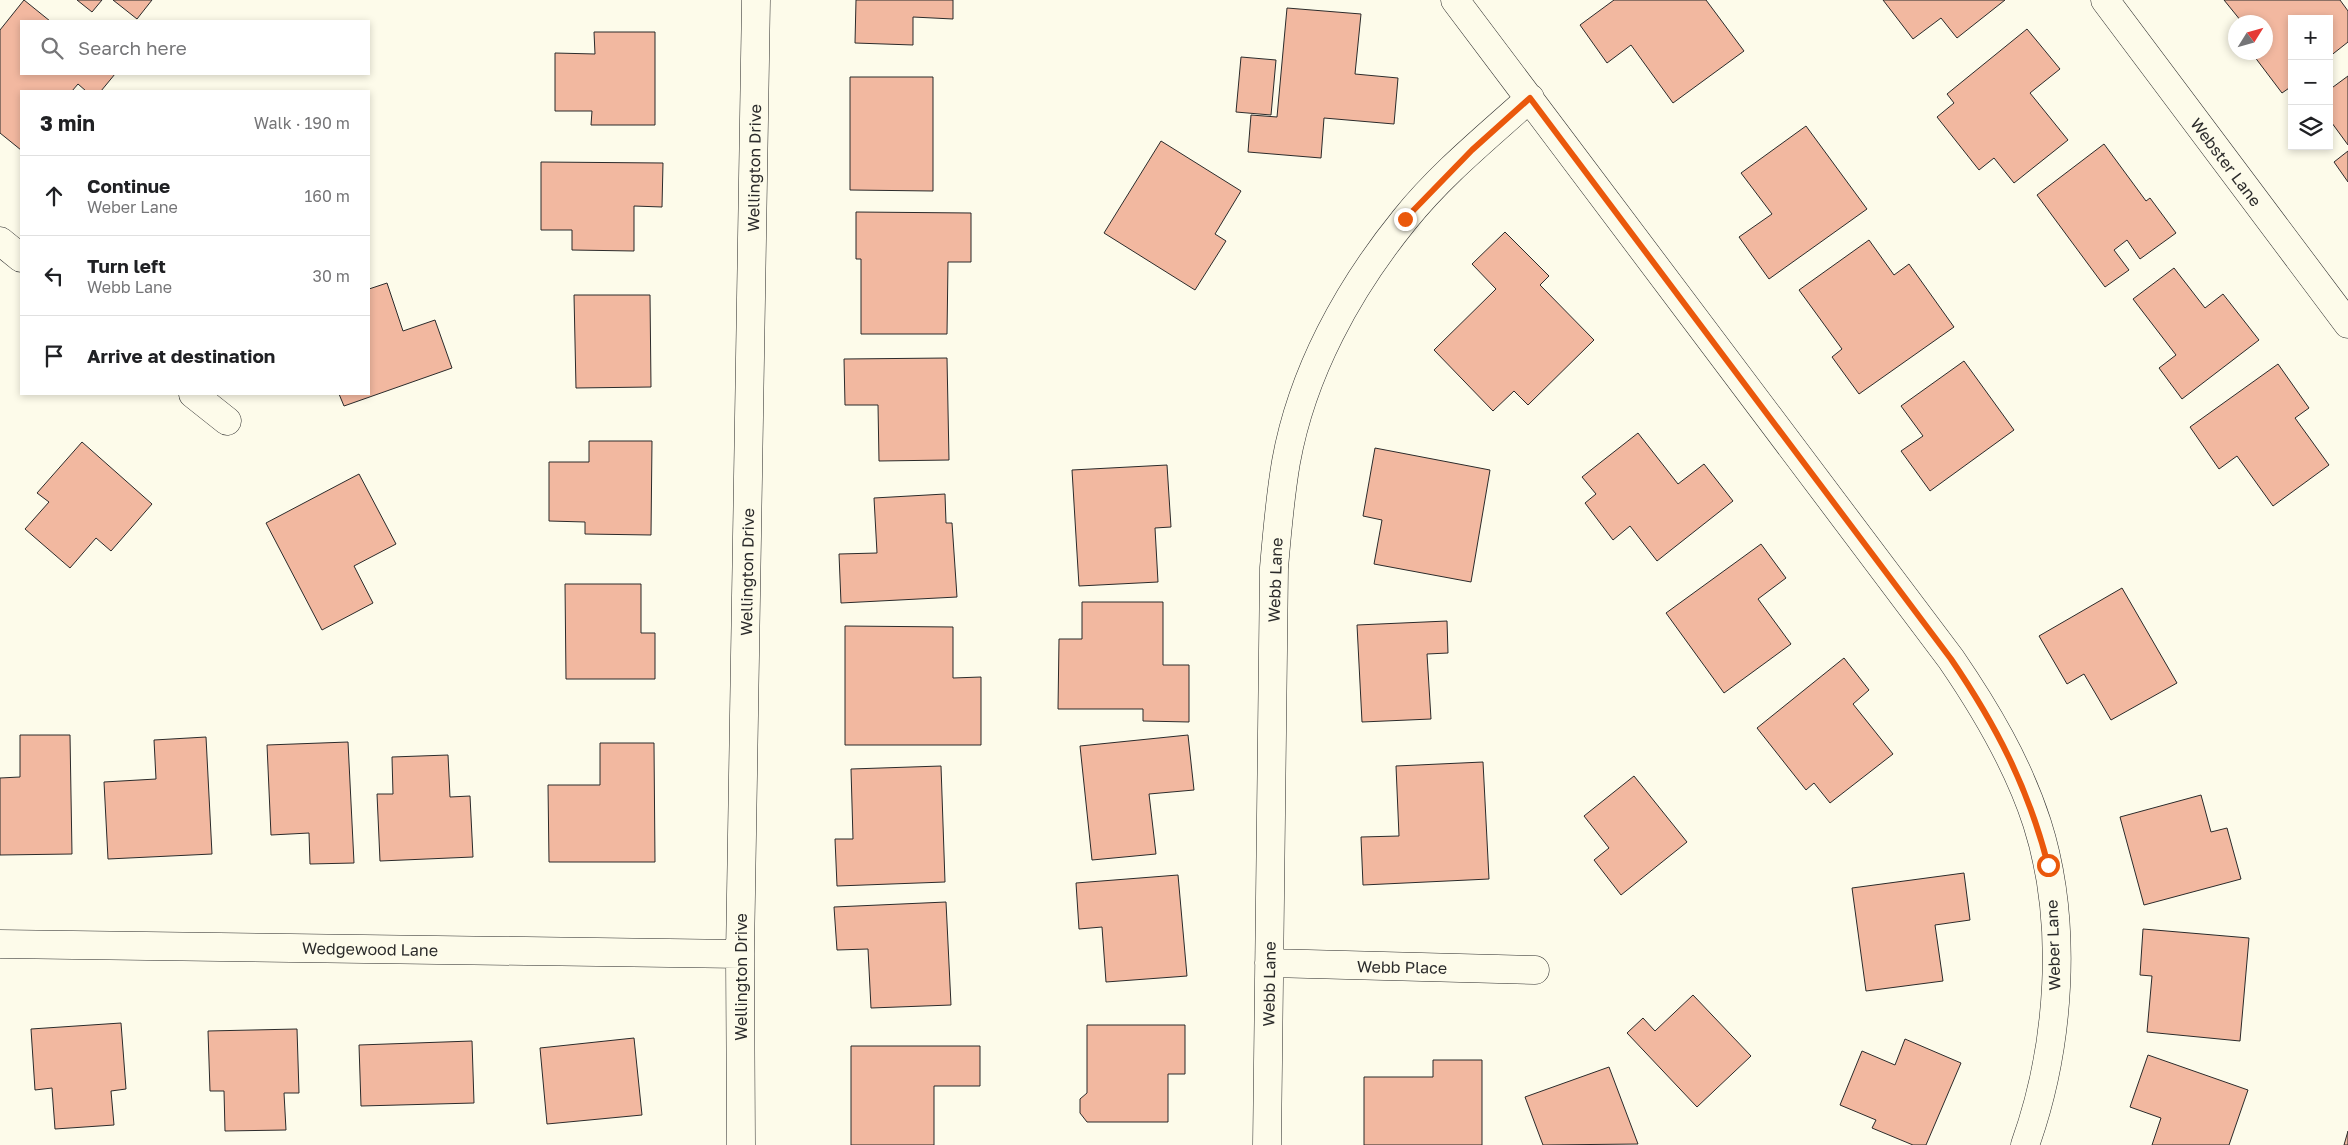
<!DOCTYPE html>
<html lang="en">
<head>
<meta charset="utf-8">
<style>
  body { margin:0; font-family:"Golos Text",sans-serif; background:#f2f2f2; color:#202124 }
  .controls { position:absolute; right:15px; top:15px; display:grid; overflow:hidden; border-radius:0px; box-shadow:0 2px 8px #0003 }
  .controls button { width:45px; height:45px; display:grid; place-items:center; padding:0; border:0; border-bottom:1px solid #e0e0e0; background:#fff; color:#202124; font:25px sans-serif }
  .compass { position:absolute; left:2228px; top:15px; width:45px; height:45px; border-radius:50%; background:#fff; box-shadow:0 2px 8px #0003; rotate:53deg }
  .stop { position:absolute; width:15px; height:15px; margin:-11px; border:4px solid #ea580c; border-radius:50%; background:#fff }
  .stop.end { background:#ea580c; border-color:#fff; box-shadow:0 1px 5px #0008 }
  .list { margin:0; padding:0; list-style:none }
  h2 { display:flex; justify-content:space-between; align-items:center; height:65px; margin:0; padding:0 20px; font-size:21px }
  h2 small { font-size:16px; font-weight:400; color:#757577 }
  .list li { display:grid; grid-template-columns:32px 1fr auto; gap:15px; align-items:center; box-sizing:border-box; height:80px; padding:0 20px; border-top:1px solid #e0e0e0 }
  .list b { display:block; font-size:19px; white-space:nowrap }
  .list p { margin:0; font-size:16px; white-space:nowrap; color:#757577 }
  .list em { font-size:16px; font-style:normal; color:#757577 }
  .icon { flex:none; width:28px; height:28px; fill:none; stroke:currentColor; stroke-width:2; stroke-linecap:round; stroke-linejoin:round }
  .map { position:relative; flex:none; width:2348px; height:1145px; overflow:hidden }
  .search { position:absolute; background:#fff; box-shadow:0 2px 8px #0003; left:20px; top:20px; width:350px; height:55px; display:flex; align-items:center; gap:12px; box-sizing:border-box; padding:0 18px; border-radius:0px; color:#757577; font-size:19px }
  .panel { position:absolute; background:#fff; box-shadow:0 2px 8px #0003; left:20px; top:90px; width:350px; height:305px; border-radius:0px }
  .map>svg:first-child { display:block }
  .building { fill:#f2b8a0; stroke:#2b2b2b }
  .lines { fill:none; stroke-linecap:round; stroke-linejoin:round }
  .street-casing { stroke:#2b2b2b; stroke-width:29 }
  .street { stroke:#fdfbea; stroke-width:28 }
  .route { stroke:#ea580c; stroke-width:6 }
  .labels { text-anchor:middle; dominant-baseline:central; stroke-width:4; stroke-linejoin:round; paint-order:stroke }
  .street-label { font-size:16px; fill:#2b2b2b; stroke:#fdfbea }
</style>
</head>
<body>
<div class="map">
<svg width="2348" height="1145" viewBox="0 0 2348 1145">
  <rect width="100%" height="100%" fill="#fdfbea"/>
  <!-- building -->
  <path class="building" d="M24 0 50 21H21V74H115L101 91H86L78 84 72 91H21V150L0 133V30Z
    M77 0H102L92 12Z
    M113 0H152L137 19Z
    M856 0H953V19L913 17V45L855 43Z
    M1614 0H1706L1744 51 1673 103 1631 45 1607 63 1580 25Z
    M1883 0H2005L1957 38 1941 18 1913 39Z
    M2224 0H2340L2348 11V42L2329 57V19H2292V86L2282 93 2251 52H2266V22H2239L2241 21Z
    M1287 8 1361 14 1355 74 1398 78 1394 124 1324 118 1321 158 1248 152 1251 115 1277 117Z
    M2027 29 2060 69 2030 93 2068 140 2014 183 1994 158 1979 170 1937 117 1954 103 1947 94Z
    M594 32H655V125H591L592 111H555V53L595 54Z
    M1241 57 1276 60 1271 115 1236 112Z
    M2348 76V145L2329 119V90Z
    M850 77H933V191L850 190Z
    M1806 126 1867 209 1769 279 1739 237 1772 214 1741 173Z
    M1161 141 1241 191 1215 234 1226 241 1195 290 1104 233Z
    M2104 144 2146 201 2150 198 2176 233 2140 259 2127 240 2114 250 2129 270 2105 287 2037 195Z
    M2348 151V182L2334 162Z
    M541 162 663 163 662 207 634 206V251L572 250V230H541Z
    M856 212 971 213V262H948L947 334H861V259H856Z
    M1505 232 1549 276 1540 285 1594 340 1528 405 1514 391 1493 411 1434 350 1496 289 1472 264Z
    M1869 240 1894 275 1909 264 1954 327 1859 394 1832 357 1842 349 1799 290Z
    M2174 268 2205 308 2223 294 2259 340 2182 399 2159 368 2176 355 2133 299Z
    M387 283 403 331 435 320 452 368 344 406 339 394H369V289Z
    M574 295H650L651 387 576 388Z
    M947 358 949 460 879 461 878 405H845L844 359Z
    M1964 361 2014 430 1930 491 1901 451 1923 436 1901 406Z
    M2278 364 2309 408 2295 418 2329 465 2273 506 2237 456 2219 469 2190 427Z
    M1638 433 1678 484 1704 464 1733 501 1657 561 1630 526 1613 540 1585 503 1596 494 1582 477Z
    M589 441H652L651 535 585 534V522L549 521V462H589Z
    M82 442 152 504 111 551 96 538 70 568 25 529 49 502 37 493Z
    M1375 448 1490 470 1471 582 1374 564 1382 520 1363 516Z
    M1167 465 1171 527 1155 528 1158 582 1079 586 1072 470Z
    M359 474 396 544 354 566 373 603 322 630 266 523Z
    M945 494 946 523H952L957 597 841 603 839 554 877 553 874 498Z
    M1761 544 1786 578 1758 599 1791 644 1724 693 1666 613Z
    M565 584H641V633H655V679H566Z
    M2122 588 2177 683 2111 720 2084 674 2067 684 2039 636Z
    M1082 602H1163V665H1189V722L1143 721V709H1058L1059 639H1082Z
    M1447 621 1448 653 1427 654 1431 719 1362 722 1357 625Z
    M845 626 953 627V678L981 677V745H845Z
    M1844 658 1869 690 1853 704 1893 754 1830 803 1814 783 1806 790 1757 728Z
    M20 735H70L72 854 0 855V778L20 777Z
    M1188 735 1194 790 1149 794 1156 854 1092 860 1080 746Z
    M206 737 212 854 108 859 104 782 156 779 154 740Z
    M348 742 354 863 310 864 309 833 271 835 267 745Z
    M600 743H654L655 862H549L548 785H600Z
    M448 755 450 797 470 796 473 857 380 861 377 794H393L392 757Z
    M1483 762 1489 879 1363 885 1361 837 1399 836 1396 766Z
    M941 766 945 882 837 886 835 839H853L851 769Z
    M1634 776 1687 842 1621 895 1594 860 1609 848 1584 816Z
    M2201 795 2211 832 2227 828 2241 879 2144 905 2120 817Z
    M1964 873 1970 920 1935 925 1943 981 1866 991 1852 888Z
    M1178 875 1187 976 1106 982 1102 927 1079 929 1076 883Z
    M946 902 951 1005 871 1008 868 949 837 950 834 907Z
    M2143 929 2249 938 2240 1041 2147 1032 2152 976 2140 975Z
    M1693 995 1751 1056 1697 1107 1627 1033 1643 1018 1655 1031Z
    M121 1023 126 1089 111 1091 114 1125 55 1129 52 1088 35 1090 31 1029Z
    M1087 1025H1185V1074H1168V1122H1087L1080 1113V1099L1087 1093Z
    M297 1029 299 1093H284L286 1130 225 1131 224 1091H210L208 1031Z
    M634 1038 642 1115 547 1124 540 1048Z
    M1905 1039 1961 1063 1926 1145H1913L1872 1128 1876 1120 1840 1105 1862 1051 1895 1065Z
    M472 1041 474 1103 361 1106 359 1045Z
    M851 1046H980V1086H934V1145H851Z
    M2148 1055 2248 1090 2229 1145H2152L2161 1118 2130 1107Z
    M1433 1060H1482V1145H1364V1077H1433Z
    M1609 1067 1638 1144 1543 1145 1525 1097Z
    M2348 1131V1145H2344Z"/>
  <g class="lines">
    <defs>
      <path id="street" d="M1455 0 1951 659C1986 710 2018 764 2037 823 2069 923 2060 1047 2025 1145
        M2105 0 2348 324
        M0 241 21 258
        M193 394 227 421
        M0 944 740 954
        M1269 963 1535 970
        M741 1145 740 954 756 0
        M1267 1145 1274 568C1277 532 1280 497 1286 462 1302 373 1348 289 1405 219 1441 174 1487 137 1530 98"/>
    </defs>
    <!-- street casing -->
    <use href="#street" class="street-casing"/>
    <!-- street -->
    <use href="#street" class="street"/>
  </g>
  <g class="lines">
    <!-- route -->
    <path class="route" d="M1405 219 1472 150 1530 98 1951 659C1996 725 2028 787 2048 865"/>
  </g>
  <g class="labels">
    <!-- street labels -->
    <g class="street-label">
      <text transform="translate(2226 162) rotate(53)">Webster Lane</text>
      <text transform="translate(754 168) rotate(-89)">Wellington Drive</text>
      <text transform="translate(747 572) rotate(-89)">Wellington Drive</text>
      <text transform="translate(1275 580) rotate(-88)">Webb Lane</text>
      <text transform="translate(2053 945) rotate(-92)">Weber Lane</text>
      <text transform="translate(370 949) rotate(1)">Wedgewood Lane</text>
      <text transform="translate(1402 967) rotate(1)">Webb Place</text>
      <text transform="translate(741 977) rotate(-90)">Wellington Drive</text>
      <text transform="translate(1269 984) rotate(-89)">Webb Lane</text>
    </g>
  </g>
</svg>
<div class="controls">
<button>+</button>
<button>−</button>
<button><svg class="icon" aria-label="layers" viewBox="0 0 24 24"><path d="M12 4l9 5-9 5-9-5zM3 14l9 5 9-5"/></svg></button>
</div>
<svg class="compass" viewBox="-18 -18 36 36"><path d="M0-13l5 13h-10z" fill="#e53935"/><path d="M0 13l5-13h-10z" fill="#757577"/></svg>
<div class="stop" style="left:2048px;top:865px"></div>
<div class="stop end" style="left:1405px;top:219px"></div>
<div class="search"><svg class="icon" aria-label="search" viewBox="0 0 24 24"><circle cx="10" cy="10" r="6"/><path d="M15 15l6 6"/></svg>Search here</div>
<section class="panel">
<h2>3 min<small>Walk · 190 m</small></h2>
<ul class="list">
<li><svg class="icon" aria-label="ahead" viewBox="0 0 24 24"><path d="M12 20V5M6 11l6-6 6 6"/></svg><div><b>Continue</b><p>Weber Lane</p></div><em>160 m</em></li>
<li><svg class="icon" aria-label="left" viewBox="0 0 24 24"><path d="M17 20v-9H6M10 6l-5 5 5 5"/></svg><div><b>Turn left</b><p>Webb Lane</p></div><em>30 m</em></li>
<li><svg class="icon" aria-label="arrive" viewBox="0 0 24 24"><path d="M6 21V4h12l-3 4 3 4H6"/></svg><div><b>Arrive at destination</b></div></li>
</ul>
</section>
</div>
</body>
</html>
